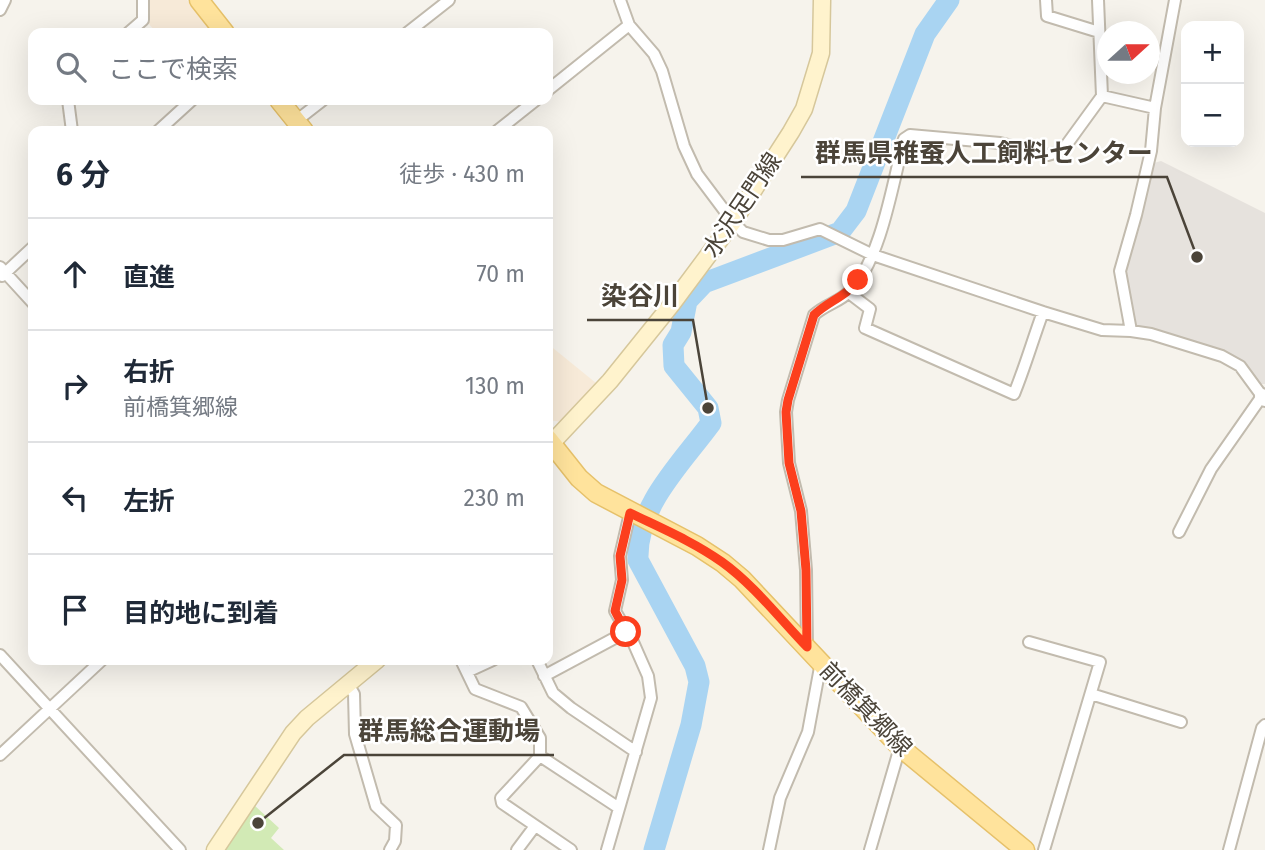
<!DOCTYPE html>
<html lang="ja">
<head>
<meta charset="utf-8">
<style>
  body { margin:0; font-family:"Fira Sans","Noto Sans JP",sans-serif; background:#f6f6f7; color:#1f2937 }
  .controls { position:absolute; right:21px; top:21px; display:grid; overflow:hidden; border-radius:14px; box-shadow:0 7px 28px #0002 }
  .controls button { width:63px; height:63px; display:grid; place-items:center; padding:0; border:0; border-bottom:2px solid #e0e1e3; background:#fff; color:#1f2937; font:35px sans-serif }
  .compass { position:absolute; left:1097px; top:21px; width:63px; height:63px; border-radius:50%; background:#fff; box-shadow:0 7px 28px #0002; rotate:69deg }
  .stop { position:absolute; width:21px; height:21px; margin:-16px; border:5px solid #fc3f1d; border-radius:50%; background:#fff }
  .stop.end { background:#fc3f1d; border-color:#fff; box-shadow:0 2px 7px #0008 }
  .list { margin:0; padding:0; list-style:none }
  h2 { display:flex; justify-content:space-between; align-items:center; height:91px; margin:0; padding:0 28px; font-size:30px }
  h2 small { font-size:23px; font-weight:400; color:#747a83 }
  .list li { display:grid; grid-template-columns:46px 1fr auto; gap:21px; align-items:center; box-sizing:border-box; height:112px; padding:0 28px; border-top:2px solid #e0e1e3 }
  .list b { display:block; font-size:26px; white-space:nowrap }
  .list p { margin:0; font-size:23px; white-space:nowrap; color:#747a83 }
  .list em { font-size:23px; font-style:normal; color:#747a83 }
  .icon { flex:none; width:38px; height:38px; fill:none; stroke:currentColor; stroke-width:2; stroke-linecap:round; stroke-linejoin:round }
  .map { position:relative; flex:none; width:1265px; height:850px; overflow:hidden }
  .search { position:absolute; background:#fff; box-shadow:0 7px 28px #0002; left:28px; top:28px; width:525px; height:77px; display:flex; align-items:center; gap:18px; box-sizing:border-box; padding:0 24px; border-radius:14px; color:#747a83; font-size:26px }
  .panel { position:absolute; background:#fff; box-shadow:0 7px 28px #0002; left:28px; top:126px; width:525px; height:539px; border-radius:14px }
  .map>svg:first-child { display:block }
  .commercial { fill:#f7ead8 }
  .industrial { fill:#e6e2dd }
  .grass { fill:#d2eab5 }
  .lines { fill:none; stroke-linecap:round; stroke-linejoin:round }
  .river { stroke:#a9d4f2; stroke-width:21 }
  .minor-casing { stroke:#c2bbae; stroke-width:14 }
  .tertiary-casing { stroke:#c2bbae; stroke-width:18 }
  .secondary-casing { stroke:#d6c79b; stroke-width:19 }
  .primary-casing { stroke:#e6c16a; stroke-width:21 }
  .minor { stroke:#fff; stroke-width:10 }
  .tertiary { stroke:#fff; stroke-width:14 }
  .secondary { stroke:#fff3cd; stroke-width:16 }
  .primary { stroke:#ffe39c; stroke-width:18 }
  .route { stroke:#fc3f1d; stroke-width:9 }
  .labels { text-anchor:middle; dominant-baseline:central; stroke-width:5; stroke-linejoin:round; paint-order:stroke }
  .street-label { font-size:24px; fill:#4b4439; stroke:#fff }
  .leader { fill:none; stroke:#4b4439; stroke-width:2.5 }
  .callout-dot { fill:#4b4439; stroke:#fff; stroke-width:2.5 }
  .callout-label { font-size:26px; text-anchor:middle; font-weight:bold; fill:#4b4439; stroke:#fff; stroke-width:5; stroke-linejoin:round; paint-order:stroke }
</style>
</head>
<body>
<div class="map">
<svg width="1265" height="850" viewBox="0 0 1265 850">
  <rect width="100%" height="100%" fill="#f6f3ec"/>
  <!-- commercial -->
  <path class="commercial" d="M147 0H187L213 33H157L147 22Z
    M548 344 596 383 562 422 548 420Z"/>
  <!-- industrial -->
  <path class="industrial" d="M1161 161 1265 213V384H1261L1240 359 1224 350 1137 326 1134 323 1123 273 1139 230 1154 163Z"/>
  <!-- grass -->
  <path class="grass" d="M254 805 279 828 271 838 284 850H224Z"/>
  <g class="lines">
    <!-- river -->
    <path class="river" d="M654 850 691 725 699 682 695 666 638 560C636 506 681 464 711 423L708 408 674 366 673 345 681 332 687 301 704 283 840 232 856 211 925 34 949 0"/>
    <defs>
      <path id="minor" d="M620 0 629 25 654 54 662 71 684 146 697 174 733 222 743 232 769 240H783L820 229 873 255 1043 312 1102 330 1131 331 1151 334 1222 356 1240 366 1262 396 1211 469 1179 532
        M1046 0 1047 16 1099 32
        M1098 0 1102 96
        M0 10 5 0
        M128 33 143 20V0
        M407 33 449 0
        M548 90 629 25
        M68 100 72 131
        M296 121 323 100
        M158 131 192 100
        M497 131 536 100
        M0 267 33 303
        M2 276 33 247
        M849 293 870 309 865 328 1014 394C1025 367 1033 339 1043 312
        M1131 331 1120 271 1136 215 1151 151 1155 108
        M1029 642 1100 662 1044 850
        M807 647 806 570 801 511 789 463 786 412 788 400 814 315C824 305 840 302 850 291 881 260 893 182 904 139L910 135 1000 143 1048 155 1062 151 1102 96 1155 108 1175 0
        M0 655 180 850
        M461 660 475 689 521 707 540 738V756L501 798 502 803 571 850
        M537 660 553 693 571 708 636 752
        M467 672 493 660
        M544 676 626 632
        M348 684 354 694 355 734 376 806 396 825 395 841 390 850
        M1091 694 1181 722
        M0 755 102 660
        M540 756 619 808
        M517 850 535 826
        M607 850 651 698 648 676 633 642 615 611 622 580 620 556 630 513
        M769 850 780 798 808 732 821 662
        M870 850 900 747
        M1229 850 1262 728 1265 725"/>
      <path id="tertiary" d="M1262 396 1265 399"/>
      <path id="secondary" d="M548 447 610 381 672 304 733 222 791 132 804 109 821 53 822 0
        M215 850 293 733 307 718 377 660"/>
      <path id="primary" d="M199 0 225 33
        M279 100 304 131
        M548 439 579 478 596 493 697 546 723 563 742 579 900 747 1025 850"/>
    </defs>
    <!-- minor casing -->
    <use href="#minor" class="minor-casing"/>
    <!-- tertiary casing -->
    <use href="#tertiary" class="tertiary-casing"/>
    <!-- secondary casing -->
    <use href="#secondary" class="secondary-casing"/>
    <!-- primary casing -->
    <use href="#primary" class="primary-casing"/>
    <!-- minor -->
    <use href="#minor" class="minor"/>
    <!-- tertiary -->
    <use href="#tertiary" class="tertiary"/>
    <!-- secondary -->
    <use href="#secondary" class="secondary"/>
    <!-- primary -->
    <use href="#primary" class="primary"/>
  </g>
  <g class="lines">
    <!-- route -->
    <path class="route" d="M626 632 615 611 622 580 620 556 630 513C661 528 694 542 722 562 754 585 780 619 807 647L806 570 801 511 789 463 786 412 788 400 814 315C828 301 846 297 858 280"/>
  </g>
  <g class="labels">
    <!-- street labels -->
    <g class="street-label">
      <text transform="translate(742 205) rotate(-56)">水沢足門線</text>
      <text transform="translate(866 709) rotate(46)">前橋箕郷線</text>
    </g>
  </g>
  <!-- callouts -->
  <path class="leader" d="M1197 257L1167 177H801M708 408L693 320H587M258 823L344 755H554"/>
  <g class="callout-dot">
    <circle cx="1197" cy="257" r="7"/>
    <circle cx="708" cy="408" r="7"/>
    <circle cx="258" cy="823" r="7"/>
  </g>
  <g class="callout-label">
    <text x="984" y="162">群馬県稚蚕人工飼料センター</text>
    <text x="640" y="305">染谷川</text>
    <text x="449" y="740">群馬総合運動場</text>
  </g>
</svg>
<div class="controls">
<button>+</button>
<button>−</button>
</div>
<svg class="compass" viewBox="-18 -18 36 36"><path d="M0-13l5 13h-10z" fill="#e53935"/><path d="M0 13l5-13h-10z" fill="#747a83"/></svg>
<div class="stop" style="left:626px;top:632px"></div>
<div class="stop end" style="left:858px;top:280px"></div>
<div class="search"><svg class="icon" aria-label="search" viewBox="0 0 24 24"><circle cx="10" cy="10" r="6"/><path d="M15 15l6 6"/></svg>ここで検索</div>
<section class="panel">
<h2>6 分<small>徒歩 · 430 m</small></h2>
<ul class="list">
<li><svg class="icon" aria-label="ahead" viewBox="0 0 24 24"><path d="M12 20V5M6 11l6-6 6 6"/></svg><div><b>直進</b></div><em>70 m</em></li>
<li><svg class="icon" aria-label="right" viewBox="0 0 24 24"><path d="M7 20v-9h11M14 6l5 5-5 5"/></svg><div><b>右折</b><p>前橋箕郷線</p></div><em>130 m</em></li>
<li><svg class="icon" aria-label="left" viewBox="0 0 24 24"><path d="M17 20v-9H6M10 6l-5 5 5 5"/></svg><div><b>左折</b></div><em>230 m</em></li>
<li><svg class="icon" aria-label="arrive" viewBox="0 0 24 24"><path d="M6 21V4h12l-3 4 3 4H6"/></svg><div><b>目的地に到着</b></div></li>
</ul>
</section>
</div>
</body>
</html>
